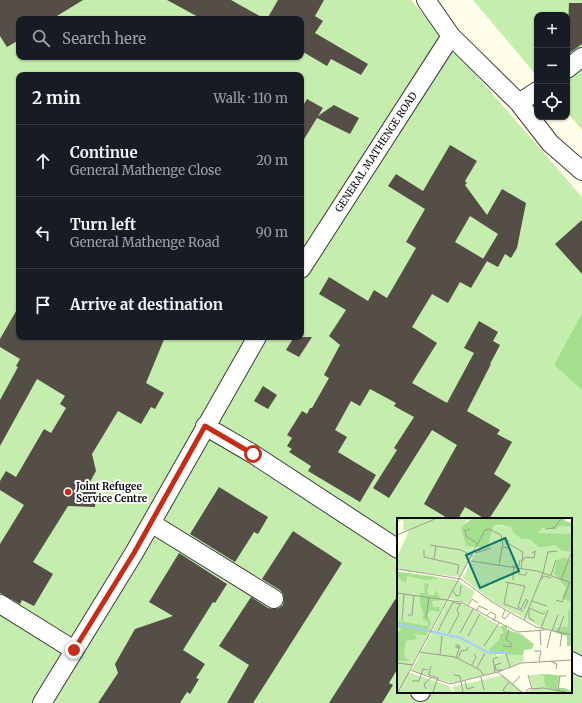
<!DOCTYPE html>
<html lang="en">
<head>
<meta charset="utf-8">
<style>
  body { margin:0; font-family:Merriweather,serif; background:#20242c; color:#f1f3f6 }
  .controls { position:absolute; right:12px; top:12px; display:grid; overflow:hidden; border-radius:8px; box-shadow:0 1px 3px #0004 }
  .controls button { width:36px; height:36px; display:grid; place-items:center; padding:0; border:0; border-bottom:1px solid #363941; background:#171b24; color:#f1f3f6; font:20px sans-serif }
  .stop { position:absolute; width:12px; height:12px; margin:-9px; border:3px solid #c62d17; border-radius:50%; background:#fff }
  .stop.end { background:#c62d17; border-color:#fff; box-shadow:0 1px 4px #0008 }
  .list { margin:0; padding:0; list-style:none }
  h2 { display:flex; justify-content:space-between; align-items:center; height:52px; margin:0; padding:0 16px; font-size:17px }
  h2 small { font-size:13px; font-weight:400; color:#9ea1a6 }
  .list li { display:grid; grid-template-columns:26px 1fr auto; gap:12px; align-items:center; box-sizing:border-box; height:72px; padding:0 16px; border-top:1px solid #363941 }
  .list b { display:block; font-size:15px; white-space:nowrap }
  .list p { margin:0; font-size:13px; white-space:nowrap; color:#9ea1a6 }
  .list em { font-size:13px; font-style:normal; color:#9ea1a6 }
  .icon { flex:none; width:22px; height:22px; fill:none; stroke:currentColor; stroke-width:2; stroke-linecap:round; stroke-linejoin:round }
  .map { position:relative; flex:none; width:582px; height:703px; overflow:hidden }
  .search { position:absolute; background:#171b24; box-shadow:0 1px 3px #0004; left:16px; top:16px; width:288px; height:44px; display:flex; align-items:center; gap:10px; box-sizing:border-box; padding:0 14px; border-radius:8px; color:#9ea1a6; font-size:15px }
  .panel { position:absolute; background:#171b24; box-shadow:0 1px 3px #0004; left:16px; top:72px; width:288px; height:268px; border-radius:8px }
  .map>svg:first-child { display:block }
  .green { fill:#c4edae; fill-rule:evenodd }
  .forest { fill:#a3df8c }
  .building { fill:#544e46 }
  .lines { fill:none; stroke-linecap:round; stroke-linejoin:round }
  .minor-casing { stroke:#3d3d3d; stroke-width:20 }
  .minor { stroke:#fff; stroke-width:18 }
  .route { stroke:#c62d17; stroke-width:5 }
  .poi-dot { fill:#c62d17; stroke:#fff; stroke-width:1.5 }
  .labels { text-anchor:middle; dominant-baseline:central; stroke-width:4; stroke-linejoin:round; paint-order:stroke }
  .street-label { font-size:10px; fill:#0a0a0a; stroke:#fff }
  .poi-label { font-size:10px; font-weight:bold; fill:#0a0a0a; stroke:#fff; text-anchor:start }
  .inset-river { fill:none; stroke:#a7cdfc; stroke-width:2 }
  .inset-road { fill:none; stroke:#9d9c8f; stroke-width:1 }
  .view { fill:#0f766e; fill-opacity:0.15; stroke:#0f766e; stroke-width:2 }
  .inset-edge { fill:none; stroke:#0a0a0a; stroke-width:2 }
</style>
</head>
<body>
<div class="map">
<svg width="582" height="703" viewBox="0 0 582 703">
  <rect width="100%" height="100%" fill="#fffee8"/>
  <!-- green -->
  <path class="green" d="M0 0H411L582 197V313L554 365 582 390V703H0ZM19 19H301V57H19ZM19 75H301V337H19ZM398 519H571V692H398Z
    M473 0H582V130L567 112V15H537V76Z"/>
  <!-- forest -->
  <path class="forest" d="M582 313V390L554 365Z"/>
  <!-- building -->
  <path class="building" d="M0 0H83L52 19H19V40L7 47 0 36Z
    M167 0H231L265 19H202Z
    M278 0H324L315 16 323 21 315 33 368 64 361 75 331 59 327 66 303 52 301 55V19H267Z
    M569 3H582V44L567 55Z
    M307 99 323 108 318 116 334 105 359 118 350 134 317 118 301 144V109Z
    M450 145 477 161 465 181 467 183 465 185 487 215 502 189 526 203 517 248 511 258 505 254 498 267 483 259 498 234 470 216 455 242 487 261 471 288 460 282 448 303 432 294 412 327 437 343 412 383 447 403 474 353 464 348 479 321 498 332 493 341 500 345 490 364H491L467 411 500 430 497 434 512 442 494 474 511 485 489 519H485L465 507 458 519H449L424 504 457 445 432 430 389 498 373 488 397 450 394 448 414 417 394 406 396 403 370 389 360 406 351 401 335 430 347 437 338 452 376 475 360 502 308 471 311 466 289 452 292 449 287 446 292 438 287 435 302 411 307 414 310 408H312L329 378 324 375 340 345 329 336 346 310 319 294 329 277 368 301 374 290 387 298 416 248 406 242 425 209 388 186 396 174 423 191Z
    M582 220V274L555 244Z
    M19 306V337H165L146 383 164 393 155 409 151 407 141 424 118 411 92 454 96 471 85 491H96L95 507 68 506 33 562 53 574 34 606 22 600 20 604 0 593V544L24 505 0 490V481L6 471 16 477 44 429 51 433 66 408 60 404 65 396 37 379 0 446V400L18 367 16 366 20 359 0 347V339Z
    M294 337H312L299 357 286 350Z
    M263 386 277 395 268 409 254 401Z
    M219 487 268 517 258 534 254 532 235 562 190 534Z
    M293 531 342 563 253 703H227L249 665 219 646 251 597 268 608 273 609 279 608 283 605 284 599 283 594 280 590 262 579Z
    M179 553 227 584 215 603 213 602 183 650 205 664 196 678 199 679 190 694 187 692 180 703H98L118 673 115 664 135 629 173 616 149 602Z
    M398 595V668L389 683 393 685 382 703H329Z"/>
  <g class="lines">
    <defs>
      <path id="minor" d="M426 0 451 36 519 103 550 143 582 171
        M567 69 582 57
        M519 103 537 91
        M301 269 451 36
        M205 426 253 454 398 549
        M151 523 274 599
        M0 604 74 650
        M571 661 582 667
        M420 692H421
        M42 703 134 553 257 337"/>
    </defs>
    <!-- minor casing -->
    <use href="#minor" class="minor-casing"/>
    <!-- minor -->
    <use href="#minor" class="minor"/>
  </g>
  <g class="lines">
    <!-- route -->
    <path class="route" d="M74 650 134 553 205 426 253 454"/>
  </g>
  <!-- markers -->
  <circle class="poi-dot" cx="68" cy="492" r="4"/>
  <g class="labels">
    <!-- street labels -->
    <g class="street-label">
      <text transform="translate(376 152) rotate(-57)">GENERAL MATHENGE ROAD</text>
    </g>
    <!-- poi labels -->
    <g class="poi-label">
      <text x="76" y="486">Joint Refugee<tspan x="76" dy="12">Service Centre</tspan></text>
    </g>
  </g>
  <!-- overview -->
  <g transform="translate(397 518)">
    <rect width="175" height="175" fill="#fffee8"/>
    <path d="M0 1H74L69 3 79 28 63 59 4 52 0 47V39L12 13 6 12 7 3 4 2 0 5ZM97 7 114 9 117 16 125 21H133L142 30 159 27 165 33 175 34V43L160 58 169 70 165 79 175 86 171 94V108L160 110 159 115 142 108 95 83 66 60 81 29H90ZM162 8 175 9V16H141L144 10 159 12ZM0 53 60 62 78 74 71 86 52 80 11 154 52 168 55 174H0ZM52 82 67 86 106 110 99 138 118 135 126 137 127 143 100 154 54 165 15 152ZM145 156 163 157 160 173 165 174H130L136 171 132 157ZM106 157 126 174H58L55 169Z" fill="#c4edae"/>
    <path d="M74 1H167L168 3 175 5V9L162 8 159 12 145 10 141 15 175 16V34L165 33 158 27 142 30 133 21H125L117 16 114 9 102 7H97L90 30 69 28 64 10ZM168 39 175 43V128H170V118L159 115V110L171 108V94L175 86 165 79 169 70 157 55 160 42ZM0 54 38 59 41 61 28 62 10 58V63L6 64 1 58 0 62ZM27 65 32 66 30 73 32 77H37L39 72 44 82 35 83 36 89H43L42 94 34 92 30 96 34 105 29 117 18 116 20 121 9 123 7 135 8 140 14 143H1V114L5 111 0 108V103L31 108V105L25 100 27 96 23 87V75H28ZM110 107V112L124 116 137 126 135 131 127 132 126 137 93 136 92 131 103 121V116L106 115 104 108ZM150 156 162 158 160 170H168L175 174H159L148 168 147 158 143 157Z" fill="#a3df8c"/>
    <path class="inset-river" d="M0 106 64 120 90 134H110"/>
    <path class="inset-road" d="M73 11 68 13 69 18 81 26M148 11 157 10 164 1M0 17 38 1M109 19 112 26 126 34 124 51M33 27 64 32 76 38M106 28 104 17 92 11 88 12 13 152 53 166 101 154 124 145 175 142M27 32V39L62 47 60 56M78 35 94 30M37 41 39 28M74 43 140 53 175 65M126 43 128 39 137 40 138 33 135 35M102 48 105 29 111 30M115 48H122L123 42M0 51 64 61 95 84 139 109 175 117M122 53V56L126 57H129L130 54M154 57 159 42M164 61 175 33M116 62 117 50M143 63 147 58 154 60M108 64 128 68 121 89 124 91 129 81 131 83 127 91M111 65 107 86 126 93M56 73 59 78 63 77 64 67M0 75 64 84 120 114 148 112M159 82 165 84 173 64M135 83 150 88M71 88 75 81 81 85M132 90 146 96 148 94M108 92 105 99 108 101 113 95M132 92V100L137 103M79 93 82 88 91 92M11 97H15L17 77M90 97 94 94 99 97 97 103M29 100 32 79M127 102 146 55 151 34 160 33M5 103 7 76M144 110 151 92M41 113 56 84 63 86M143 113 144 127M155 113 161 97M161 114 167 98M52 115 62 96 60 92 64 85M63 115 76 91M71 118 83 96M87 128 102 105M106 128 114 129V125L109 121 112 111M163 129 165 115M150 130 154 113M137 133H144L142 143M22 134 58 139 83 152 87 158M109 136 113 149M43 137 45 118M59 140 63 128 59 127V129L62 130M61 140 64 133 70 132 71 129M153 143 160 146 159 151M0 145 16 147M104 145 98 147 99 152H106M75 147 79 139 77 136M34 148 32 157 41 160V163M80 150 88 135M101 154 124 174M98 155 96 141 101 139M57 157 63 158 66 174M131 157 135 171M84 159 87 172M15 163H22L26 151 31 152M68 163 70 171 77 169M115 167 123 158M29 171 27 166 34 160M161 172 163 158H169M1 174 13 152M36 174 40 162M108 174 106 172 112 164M129 174 131 171 147 170 169 174"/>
    <path class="view" d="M108 20 122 53 83 70 69 37Z"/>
    <rect width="175" height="175" class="inset-edge"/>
  </g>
</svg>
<div class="controls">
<button>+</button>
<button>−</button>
<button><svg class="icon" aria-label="locate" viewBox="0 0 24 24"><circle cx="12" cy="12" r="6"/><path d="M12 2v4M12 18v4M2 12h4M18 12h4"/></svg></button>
</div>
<div class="stop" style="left:253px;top:454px"></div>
<div class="stop end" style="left:74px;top:650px"></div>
<div class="search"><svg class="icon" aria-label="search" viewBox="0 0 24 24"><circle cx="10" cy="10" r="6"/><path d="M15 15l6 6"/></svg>Search here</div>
<section class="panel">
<h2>2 min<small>Walk · 110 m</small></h2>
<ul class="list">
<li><svg class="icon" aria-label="ahead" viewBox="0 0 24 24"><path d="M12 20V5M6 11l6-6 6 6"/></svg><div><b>Continue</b><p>General Mathenge Close</p></div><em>20 m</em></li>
<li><svg class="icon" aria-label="left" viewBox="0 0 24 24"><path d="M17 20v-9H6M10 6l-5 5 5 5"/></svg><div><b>Turn left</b><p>General Mathenge Road</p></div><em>90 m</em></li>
<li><svg class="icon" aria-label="arrive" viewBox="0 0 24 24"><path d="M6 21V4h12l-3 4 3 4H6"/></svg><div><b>Arrive at destination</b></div></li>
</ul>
</section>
</div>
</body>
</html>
